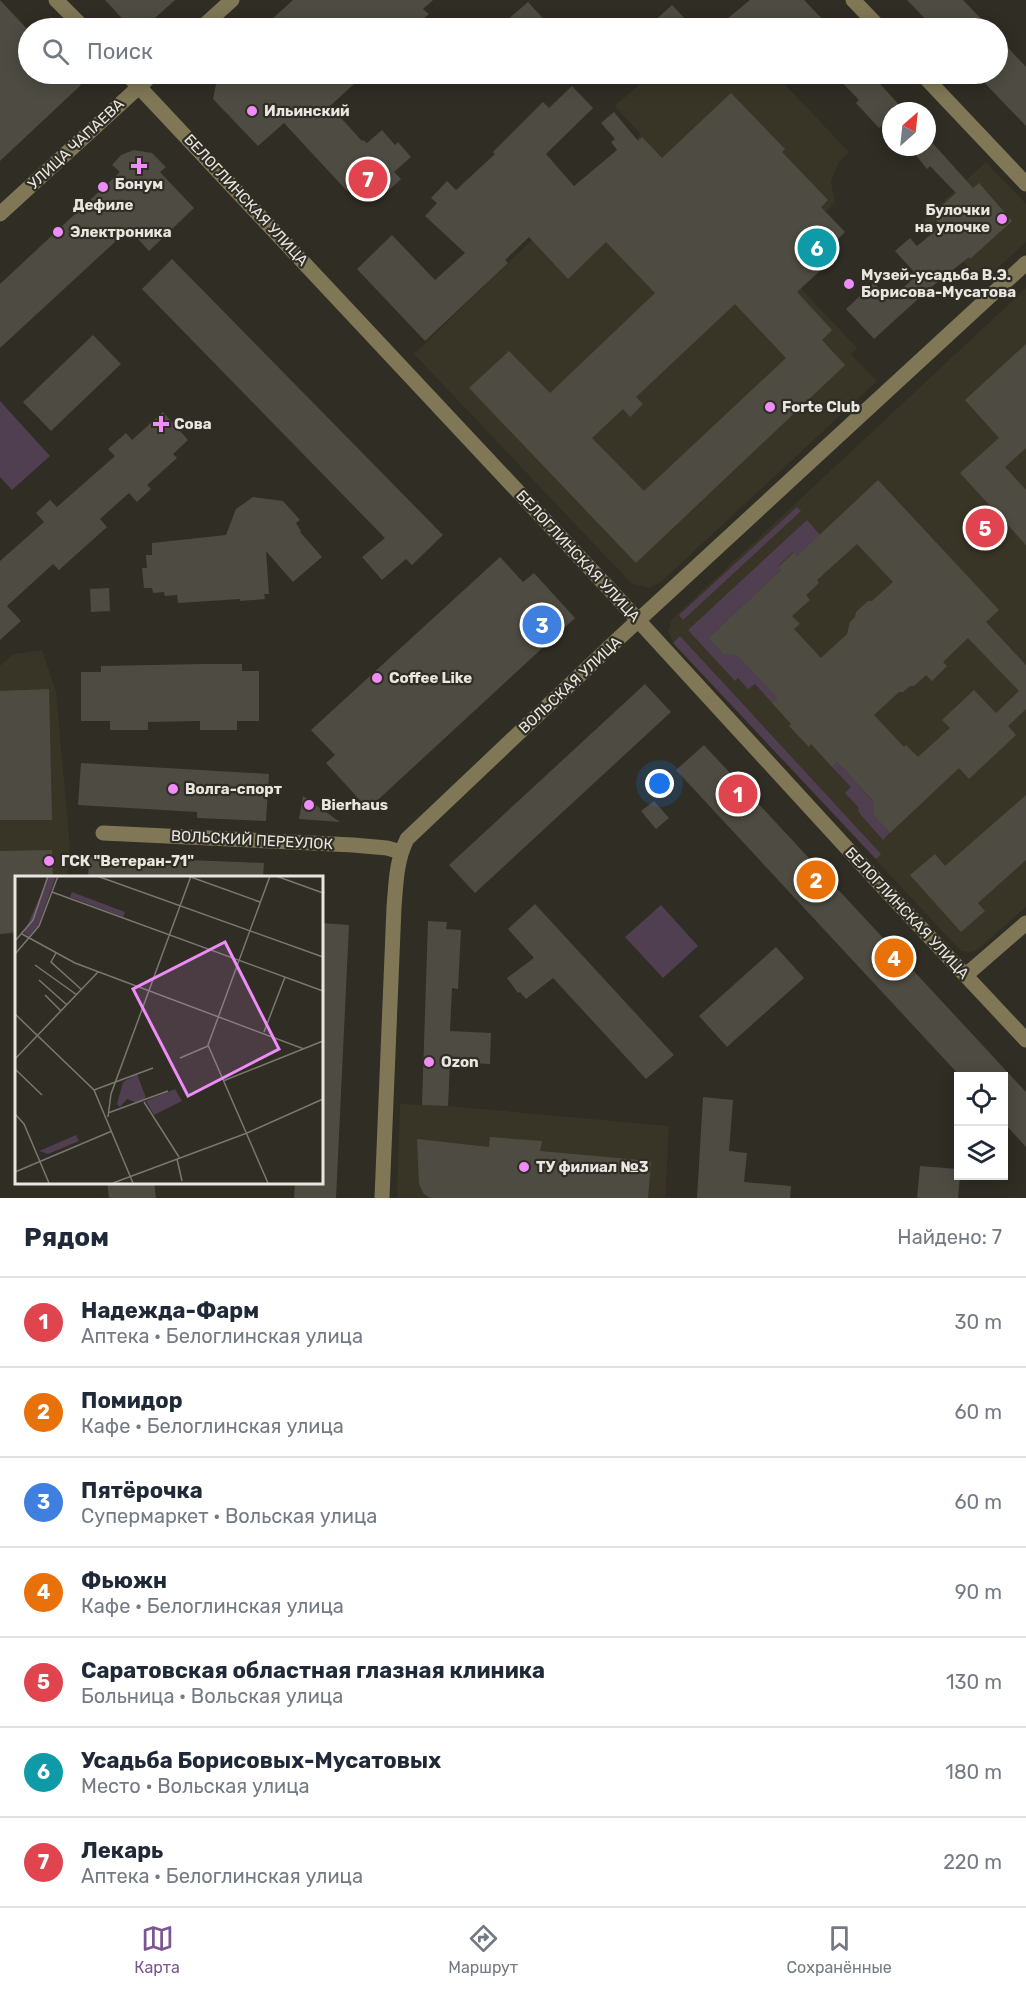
<!DOCTYPE html>
<html lang="ru">
<head>
<meta charset="utf-8">
<style>
  body { margin:0; font-family:Rubik,sans-serif; background:#f6f6f7; color:#1f2937 }
  .controls { position:absolute; right:18px; bottom:18px; display:grid; overflow:hidden; border-radius:0px; box-shadow:0 3px 15px #0003 }
  .controls button { width:54px; height:54px; display:grid; place-items:center; padding:0; border:0; border-bottom:2px solid #e0e1e3; background:#fff; color:#1f2937; font:30px sans-serif }
  .compass { position:absolute; left:882px; top:102px; width:54px; height:54px; border-radius:50%; background:#fff; box-shadow:0 3px 15px #0003; rotate:27deg }
  .you { position:absolute; left:660px; top:784px; width:21px; height:21px; margin:-15px; border:4px solid #fff; border-radius:50%; background:#1a73e8; box-shadow:0 0 0 9px #1a73e833 }
  .badge { display:grid; place-items:center; width:39px; height:39px; border-radius:50%; background:#7c568e; color:#fff; font-size:20px; font-weight:700 }
  .pin { position:absolute; translate:-50% -50%; border:3px solid #fff; box-shadow:0 2px 6px #0006 }
  .list { margin:0; padding:0; list-style:none }
  h2 { display:flex; justify-content:space-between; align-items:center; height:78px; margin:0; padding:0 24px; font-size:26px }
  h2 small { font-size:20px; font-weight:400; color:#747a83 }
  .list li { display:grid; grid-template-columns:39px 1fr auto; gap:18px; align-items:center; box-sizing:border-box; height:90px; padding:0 24px; border-top:2px solid #e0e1e3 }
  .list b { display:block; font-size:22px; white-space:nowrap }
  .list p { margin:0; font-size:20px; white-space:nowrap; color:#747a83 }
  .list em { font-size:20px; font-style:normal; color:#747a83 }
  .icon { flex:none; width:33px; height:33px; fill:none; stroke:currentColor; stroke-width:2; stroke-linecap:round; stroke-linejoin:round }
  .map { position:relative; flex:none; width:1026px; height:1198px; overflow:hidden }
  .search { position:absolute; background:#fff; box-shadow:0 3px 15px #0003; left:18px; right:18px; top:18px; height:66px; display:flex; align-items:center; gap:15px; box-sizing:border-box; padding:0 21px; border-radius:33px; color:#747a83; font-size:22px }
  .sheet { height:708px; background:#fff }
  nav { display:flex; justify-content:space-around; align-items:center; box-sizing:border-box; height:84px; border-top:2px solid #e0e1e3; background:#fff; font-size:16px; color:#747a83 }
  nav a { display:grid; justify-items:center; gap:3px }
  nav .on { color:#7c568e }
  .map>svg:first-child { display:block }
  .built { fill:#393526 }
  .green { fill:#503e51 }
  .building { fill:#4e4c42; fill-rule:evenodd }
  .lines { fill:none; stroke-linecap:round; stroke-linejoin:round }
  .minor { stroke:#807757; stroke-width:15 }
  .poi-dot { fill:#ee8cf8; stroke:#2f2d24; stroke-width:2 }
  .labels { text-anchor:middle; dominant-baseline:central; stroke-width:4.5; stroke-linejoin:round; paint-order:stroke }
  .poi-label { font-size:15px; font-weight:bold; fill:#e8e6e0; stroke:#2f2d24; text-anchor:start }
  .street-label { font-size:15px; fill:#e8e6e0; stroke:#2f2d24 }
  .inset-road { fill:none; stroke:#79776f; stroke-width:1.5 }
  .view { fill:#ee8cf8; fill-opacity:0.15; stroke:#ee8cf8; stroke-width:3 }
  .inset-edge { fill:none; stroke:#e8e6e0; stroke-width:3 }
</style>
</head>
<body>
<div class="map">
<svg width="1026" height="1198" viewBox="0 0 1026 1198">
  <rect width="100%" height="100%" fill="#2f2d24"/>
  <!-- built -->
  <path class="built" d="M651 74H775L849 152 839 162 831 181 835 203 775 261 857 348 851 354 877 381 661 582 649 588 631 583 414 354 641 135 615 106Z
    M986 162 1026 204V242L983 282 923 220Z
    M1026 288V907L976 951 969 952 961 951 673 643 668 631 672 619Z
    M42 650 56 692 70 847 67 877H16V934H0V666L13 654Z
    M400 1104 448 1106 669 1126 665 1198H397Z"/>
  <!-- green -->
  <path class="green" d="M0 401 50 456 12 490 0 477Z
    M797 507 801 511 683 620 679 615Z
    M807 520 820 535 797 556 793 552 778 566 781 570 709 637 710 640 723 654H726L732 649 777 698 772 703 755 684 748 689 738 678 735 681 688 630Z
    M680 636 881 854 876 859 673 643Z
    M837 762 878 807 874 812V816L888 831 892 830 883 840 860 814 858 810 859 808 845 793 851 787 832 767Z
    M661 905 698 946 663 978 625 937Z"/>
  <!-- building -->
  <path class="building" d="M0 0 28 30V74H71L81 85 0 161Z
    M105 0H175L144 28H131Z
    M293 0H433L423 9 429 14 413 28H262Z
    M750 0H804L831 28H716Z
    M907 0H963L990 28H934Z
    M528 2 552 28H498Z
    M672 5 694 28H647Z
    M998 37 1026 67V126L976 74H998Z
    M218 74H365L330 106 362 141 363 140 367 143 382 130 395 145 398 142 411 157 394 172 401 179 388 191 383 186 366 201 353 186 347 191 284 123 258 146 213 99Z
    M834 74H871L902 108 898 111H891V118L879 128 856 103 859 100Z
    M572 86 593 108 546 154 574 186 617 150 611 142 615 139 601 123 614 112 638 141 642 137 662 158 731 93 785 149 782 152 828 200 821 207 845 232 835 242 838 245 831 251 836 256 797 292 832 330 822 340 845 365 636 563 469 388 509 351 550 393 655 293 606 242 568 279 529 237 505 260 508 263 425 341 357 269 392 235 435 280 465 253 425 216 437 203 431 198 447 181 456 190 495 154 493 152 543 102 549 108ZM735 304 786 358 644 491 592 438 623 409 630 417 643 404 636 397Z
    M929 139 973 188 979 183 1012 221 970 259 969 257 929 289 874 339 846 309 874 283 890 300 917 275 895 251 910 238 917 246 941 226 931 215 956 193 930 166 927 169 914 153 920 147H927Z
    M134 150 152 153 166 167 160 172 194 208 149 251 129 229 0 348V284L120 172 112 165 121 155Z
    M172 259 443 535 412 565 406 559 382 580 362 557 385 538 142 289Z
    M93 335 121 364 51 431 23 402Z
    M1026 344V448L1005 467 1026 490V545L960 473 999 438 965 400Z
    M163 412 188 440 173 454 177 458 147 485 151 489 137 502 129 493 100 519 107 527 59 570 53 564 7 606 21 621 0 640V561L44 522 36 513 50 500 57 507 115 456 108 449 126 433 132 440Z
    M878 480 999 610 986 622 1026 665V709L1008 726 1016 735 969 779 959 768 890 833 874 816 873 801 837 762 832 767 811 744 809 747 789 726 791 724 772 703 777 698 737 655 723 654 708 638 781 570 778 567 794 552 797 556ZM857 544 893 582 872 601H868L856 612 855 617 850 622 847 634 821 658 794 629 800 624 792 616 810 600 806 595 819 583 817 580ZM968 638 1019 691 996 713 974 690 942 720 950 728 918 757 906 745 904 747 874 715 899 692H903L910 686H914L926 675 932 681 947 666 943 662Z
    M253 497 283 501 300 520 296 523 301 531 300 532 322 557 293 582 266 551 269 594H264L265 599 240 601V599L178 603 177 595 165 596 164 592 153 593 152 588H144L142 568H147L146 555H152V543L226 535 236 509Z
    M500 557 523 582 534 573 575 618 368 809 326 763 335 755 311 730Z
    M109 588 110 611 91 612 90 589Z
    M203 664H242V671H259V721H237V730H200V721L148 722V730H110V721H81V672H101V666Z
    M645 684 671 712 475 893 449 865Z
    M49 689 52 820H0V691Z
    M704 745 1026 1092V1147L1004 1123V1077H961L676 770Z
    M81 763 269 774 266 821 197 818V812L78 805Z
    M1026 795V860L978 903 985 911 961 932 910 875 935 854 945 866Z
    M303 796 340 822 299 819Z
    M654 801 669 818 656 829 641 811Z
    M52 850 53 877H16V932L0 934V851Z
    M89 856 264 863 263 877H88Z
    M535 904 674 1055 646 1079 553 978 526 999 520 992 518 993 507 978 534 958 508 929Z
    M428 921 447 922 446 929 461 930 458 989 452 988 450 1031 491 1033 490 1064 450 1062 448 1106 422 1105Z
    M321 923 349 925 336 1198H294L295 1182H321Z
    M776 947 804 978 727 1047 699 1016Z
    M703 1097 733 1100 729 1151 747 1153 744 1182 791 1186 790 1198H697Z
    M490 1137 542 1141 540 1151 651 1161 648 1198H430L423 1193 419 1183 417 1139 489 1147Z
    M920 1166 958 1169 960 1176 958 1198H917Z
    M107 1182H154L156 1198H109Z"/>
  <g class="lines">
    <!-- minor -->
    <path class="minor" d="M56 0 84 28
      M853 0 880 28
      M201 28 232 0
      M127 74 614 594 878 882 1026 1040
      M922 74 1026 184
      M0 214 153 74
      M103 833 353 845 387 848 401 852
      M966 975 1026 923
      M382 1198 394 907C396 884 396 861 407 839L618 639 1026 263"/>
  </g>
  <!-- markers -->
  <g class="poi-dot">
    <circle cx="252" cy="111" r="6"/>
    <path d="M136 157h6v6h6v6h-6v6h-6v-6h-6v-6h6z"/>
    <circle cx="103" cy="187" r="6"/>
    <circle cx="1002" cy="219" r="6"/>
    <circle cx="58" cy="232" r="6"/>
    <circle cx="849" cy="284" r="6"/>
    <circle cx="770" cy="407" r="6"/>
    <path d="M158 415h6v6h6v6h-6v6h-6v-6h-6v-6h6z"/>
    <circle cx="377" cy="678" r="6"/>
    <circle cx="173" cy="789" r="6"/>
    <circle cx="309" cy="805" r="6"/>
    <circle cx="49" cy="861" r="6"/>
    <circle cx="429" cy="1062" r="6"/>
    <circle cx="524" cy="1167" r="6"/>
  </g>
  <g class="labels">
    <!-- poi labels -->
    <g class="poi-label">
      <text x="264" y="111">Ильинский</text>
      <text x="139" y="184" text-anchor="middle">Бонум</text>
      <text x="103" y="205" text-anchor="middle">Дефиле</text>
      <text x="990" y="210" text-anchor="end">Булочки<tspan x="990" dy="17">на улочке</tspan></text>
      <text x="70" y="232">Электроника</text>
      <text x="861" y="275">Музей-усадьба В.Э.<tspan x="861" dy="17">Борисова-Мусатова</tspan></text>
      <text x="782" y="407">Forte Club</text>
      <text x="174" y="424">Сова</text>
      <text x="389" y="678">Coffee Like</text>
      <text x="185" y="789">Волга-спорт</text>
      <text x="321" y="805">Bierhaus</text>
      <text x="61" y="861">ГСК "Ветеран-71"</text>
      <text x="441" y="1062">Ozon</text>
      <text x="536" y="1167">ТУ филиал №3</text>
    </g>
    <!-- street labels -->
    <g class="street-label">
      <text transform="translate(76 144) rotate(-43)">УЛИЦА ЧАПАЕВА</text>
      <text transform="translate(246 200) rotate(47)">БЕЛОГЛИНСКАЯ УЛИЦА</text>
      <text transform="translate(578 556) rotate(47)">БЕЛОГЛИНСКАЯ УЛИЦА</text>
      <text transform="translate(570 685) rotate(-43)">ВОЛЬСКАЯ УЛИЦА</text>
      <text transform="translate(252 840) rotate(3)">ВОЛЬСКИЙ ПЕРЕУЛОК</text>
      <text transform="translate(907 913) rotate(47)">БЕЛОГЛИНСКАЯ УЛИЦА</text>
    </g>
  </g>
  <!-- overview -->
  <g transform="translate(15 876)">
    <rect width="308" height="308" fill="#2f2d24"/>
    <path d="M34 0H41L23 50 14 60 9 57ZM57 16 110 36 108 41 55 21ZM122 198 131 222 122 227 112 223 105 231 102 228 108 206ZM160 213 167 225 139 239 131 225ZM61 259 64 265 33 278 24 275Z" fill="#503e51"/>
    <path class="inset-road" d="M82 0 308 81M173 0 245 26M261 0 308 17M37 16 308 115M7 58 60 87 289 173M0 65 18 44 33 0M41 77 36 86 67 114M0 78 24 50 43 0M20 89 62 119M24 104 52 129M30 119 46 135M0 138 79 214 118 307M249 156 270 101M165 182 193 170M0 183 83 96M0 193 27 219M208 205 308 165M79 214 138 192M129 226 164 281M93 237 153 215M0 238 9 248 34 307M93 241 96 218 176 0M162 283 167 305M0 296 97 255M98 307 232 257 308 223M253 307 193 169 255 0"/>
    <path class="view" d="M210 66 264 173 173 220 118 113Z"/>
    <rect width="308" height="308" class="inset-edge"/>
  </g>
</svg>
<div class="controls">
<button><svg class="icon" aria-label="locate" viewBox="0 0 24 24"><circle cx="12" cy="12" r="6"/><path d="M12 2v4M12 18v4M2 12h4M18 12h4"/></svg></button>
<button><svg class="icon" aria-label="layers" viewBox="0 0 24 24"><path d="M12 4l9 5-9 5-9-5zM3 14l9 5 9-5"/></svg></button>
</div>
<svg class="compass" viewBox="-18 -18 36 36"><path d="M0-13l5 13h-10z" fill="#e53935"/><path d="M0 13l5-13h-10z" fill="#747a83"/></svg>
<div class="you"></div>
<div class="pin badge" style="left:738px;top:794px;background:#e0444e">1</div>
<div class="pin badge" style="left:816px;top:880px;background:#e8710a">2</div>
<div class="pin badge" style="left:542px;top:625px;background:#3f7fe0">3</div>
<div class="pin badge" style="left:894px;top:958px;background:#e8710a">4</div>
<div class="pin badge" style="left:985px;top:528px;background:#e0444e">5</div>
<div class="pin badge" style="left:817px;top:248px;background:#0f9aa8">6</div>
<div class="pin badge" style="left:368px;top:179px;background:#e0444e">7</div>
<div class="search"><svg class="icon" aria-label="search" viewBox="0 0 24 24"><circle cx="10" cy="10" r="6"/><path d="M15 15l6 6"/></svg>Поиск</div>
</div>
<section class="sheet">
<h2>Рядом<small>Найдено: 7</small></h2>
<ul class="list">
<li><span class="badge" style="background:#e0444e">1</span><div><b>Надежда-Фарм</b><p>Аптека · Белоглинская улица</p></div><em>30 m</em></li>
<li><span class="badge" style="background:#e8710a">2</span><div><b>Помидор</b><p>Кафе · Белоглинская улица</p></div><em>60 m</em></li>
<li><span class="badge" style="background:#3f7fe0">3</span><div><b>Пятёрочка</b><p>Супермаркет · Вольская улица</p></div><em>60 m</em></li>
<li><span class="badge" style="background:#e8710a">4</span><div><b>Фьюжн</b><p>Кафе · Белоглинская улица</p></div><em>90 m</em></li>
<li><span class="badge" style="background:#e0444e">5</span><div><b>Саратовская областная глазная клиника</b><p>Больница · Вольская улица</p></div><em>130 m</em></li>
<li><span class="badge" style="background:#0f9aa8">6</span><div><b>Усадьба Борисовых-Мусатовых</b><p>Место · Вольская улица</p></div><em>180 m</em></li>
<li><span class="badge" style="background:#e0444e">7</span><div><b>Лекарь</b><p>Аптека · Белоглинская улица</p></div><em>220 m</em></li>
</ul>
</section>
<nav>
<a class="on"><svg class="icon" aria-label="map" viewBox="0 0 24 24"><path d="M3 6l6-2 6 2 6-2v14l-6 2-6-2-6 2zM9 4v14M15 6v14"/></svg>Карта</a>
<a><svg class="icon" aria-label="directions" viewBox="0 0 24 24"><path d="M12 3l9 9-9 9-9-9zM9 14v-3h6M13 9l2 2-2 2"/></svg>Маршрут</a>
<a><svg class="icon" aria-label="saved" viewBox="0 0 24 24"><path d="M7 4h10v16l-5-4-5 4z"/></svg>Сохранённые</a>
</nav>
</body>
</html>
